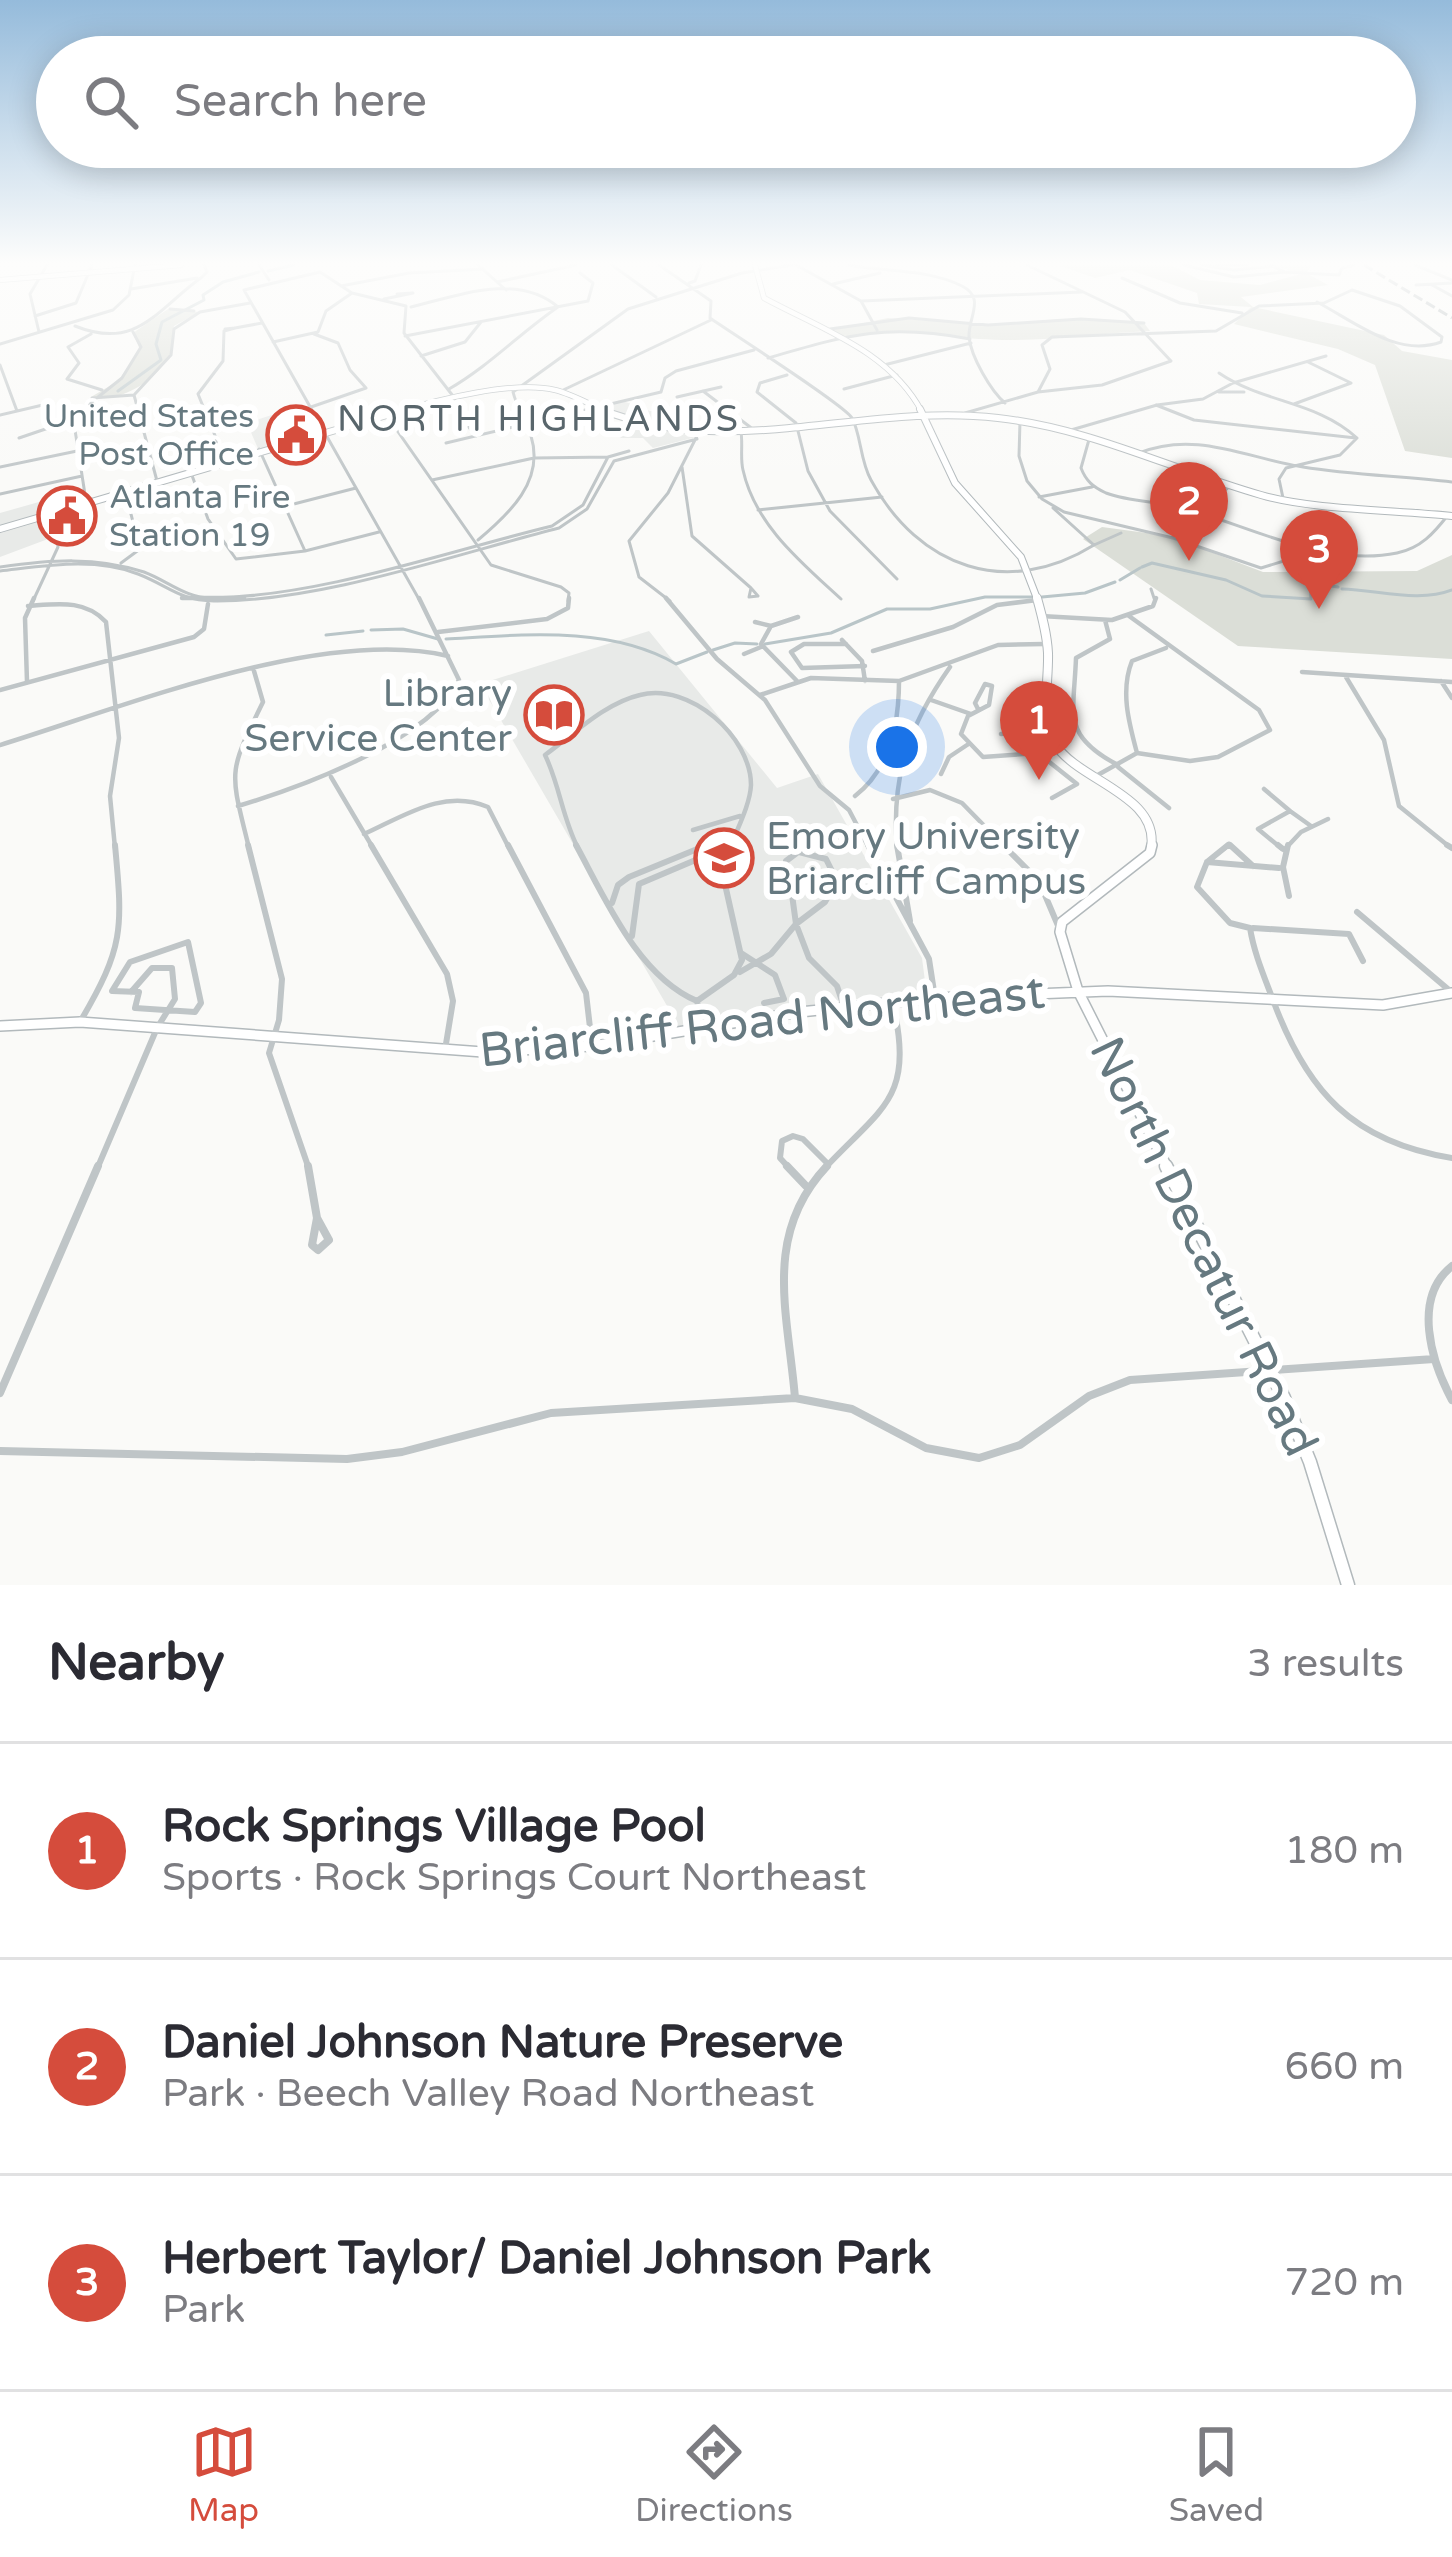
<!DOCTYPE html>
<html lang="en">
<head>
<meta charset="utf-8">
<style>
  body { margin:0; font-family:"Varela Round",sans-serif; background:#f7f7f7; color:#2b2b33 }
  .you { position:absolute; left:897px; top:747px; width:42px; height:42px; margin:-30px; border:9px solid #fff; border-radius:50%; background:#1a73e8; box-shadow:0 0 0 18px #1a73e833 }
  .badge { display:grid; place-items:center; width:78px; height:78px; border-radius:50%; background:#d54c3c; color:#fff; font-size:39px; font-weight:700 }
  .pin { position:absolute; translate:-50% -99px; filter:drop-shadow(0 3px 6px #0008) }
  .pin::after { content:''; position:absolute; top:63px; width:42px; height:36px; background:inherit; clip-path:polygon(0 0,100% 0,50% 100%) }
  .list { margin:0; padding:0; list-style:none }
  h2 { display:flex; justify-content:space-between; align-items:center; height:156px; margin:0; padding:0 48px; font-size:51px }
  h2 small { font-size:39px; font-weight:400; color:#7c7c81 }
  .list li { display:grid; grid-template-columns:78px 1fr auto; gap:36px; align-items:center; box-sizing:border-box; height:216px; padding:0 48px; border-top:3px solid #e1e1e2 }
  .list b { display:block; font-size:45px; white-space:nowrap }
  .list p { margin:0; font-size:39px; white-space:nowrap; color:#7c7c81 }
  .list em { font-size:39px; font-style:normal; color:#7c7c81 }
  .icon { flex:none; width:66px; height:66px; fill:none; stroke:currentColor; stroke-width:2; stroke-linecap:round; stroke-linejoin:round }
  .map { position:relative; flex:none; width:1452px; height:1585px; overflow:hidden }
  .search { position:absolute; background:#fff; box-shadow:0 6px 30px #0003; left:36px; right:36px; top:36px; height:132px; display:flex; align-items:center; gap:30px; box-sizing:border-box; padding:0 42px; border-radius:66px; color:#7c7c81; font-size:45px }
  .sheet { height:804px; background:#fff }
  nav { display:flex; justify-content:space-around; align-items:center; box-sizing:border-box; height:168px; border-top:3px solid #e1e1e2; background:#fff; font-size:33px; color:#7c7c81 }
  nav a { display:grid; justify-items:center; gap:6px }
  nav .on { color:#d54c3c }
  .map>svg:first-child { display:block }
  .built { fill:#e8eae8 }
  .green { fill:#dbded7 }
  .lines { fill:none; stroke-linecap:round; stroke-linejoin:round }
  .stream { stroke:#b9c5c8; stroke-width:3 }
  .secondary-far4-casing { stroke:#b2b9bc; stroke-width:6 }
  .secondary-far3-casing { stroke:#b2b9bc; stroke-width:8 }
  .secondary-far2-casing { stroke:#b2b9bc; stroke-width:10 }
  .secondary-far1-casing { stroke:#b2b9bc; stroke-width:12 }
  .secondary-casing { stroke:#b2b9bc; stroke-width:15 }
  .street-far3 { stroke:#bfc5c7; stroke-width:3 }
  .street-far2 { stroke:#bfc5c7; stroke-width:4.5 }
  .street-far1 { stroke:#bfc5c7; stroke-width:6 }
  .street { stroke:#bfc5c7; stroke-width:8 }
  .secondary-far4 { stroke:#fff; stroke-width:4.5 }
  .secondary-far3 { stroke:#fff; stroke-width:6 }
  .secondary-far2 { stroke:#fff; stroke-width:8 }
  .secondary-far1 { stroke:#fff; stroke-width:9 }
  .secondary { stroke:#fff; stroke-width:12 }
  .rail { stroke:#9fa8ac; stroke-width:3; stroke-dasharray:10 4.5; stroke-linecap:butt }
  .labels { text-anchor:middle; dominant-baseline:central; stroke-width:12; stroke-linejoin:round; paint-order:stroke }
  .far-poi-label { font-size:33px; fill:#667980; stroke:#fff; text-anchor:end }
  .far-neighbourhood-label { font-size:36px; letter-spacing:3px; fill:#59666c; stroke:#fff }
  .poi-label { font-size:39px; fill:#667980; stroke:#fff; text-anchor:end }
  .near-street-label { font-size:48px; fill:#667980; stroke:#fff }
</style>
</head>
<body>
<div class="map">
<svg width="1452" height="1585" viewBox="0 0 1452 1585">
  <rect width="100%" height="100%" fill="#fafaf8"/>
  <!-- built -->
  <path class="built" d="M623 401 650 411H689L708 434 653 448 643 438H620L636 424 592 408Z
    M284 411 292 426 318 421 324 433 259 451 247 423Z
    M85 489 88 524 0 557V513Z
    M649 631 777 788 818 774 922 958 926 989 922 993 833 1001 673 1030 670 1011 480 684Z"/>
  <!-- green -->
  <path class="green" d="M1058 265H1171L1200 280 1260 285 1301 274 1272 265H1312L1306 273 1328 285 1241 297 1253 307 1384 335 1402 351 1452 360V458L1405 451 1375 365 1338 349 1234 324 1251 307 1199 304 1197 293 1130 270 1095 278Z
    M168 309 199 312 174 326C172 335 174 346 170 354 156 382 120 403 91 397L118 381 140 350 133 333Z
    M888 318 995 325 1061 319 1144 323 1150 331C1101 333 1051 341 1002 340 939 339 903 324 837 339L825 331Z
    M1102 527 1169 536 1263 572 1417 571 1452 555V659L1238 646 1083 539Z"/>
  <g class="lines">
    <!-- stream -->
    <path class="stream" d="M268 271 294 265
      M118 391 161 360 156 344 162 322 204 300 203 295 223 282 259 272
      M1142 567 1152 563 1226 580 1262 596 1311 599 1310 583 1338 587
      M1120 580 1140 568
      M1342 589C1378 590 1419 603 1452 590
      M1042 597 1085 593 1115 582
      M371 630 403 629 438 639
      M326 635 363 631
      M446 639C521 635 609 625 676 664L707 652
      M765 644 831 633 887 609H930L985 597H1032
      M713 650 735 643 757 644"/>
    <defs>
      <path id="secondary-far4" d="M755 265 764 298C821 329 890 351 922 412
        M0 280 181 265
        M397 412C437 400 514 380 555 390 572 394 591 405 607 412"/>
      <path id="secondary-far3" d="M600 409C730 462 863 402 998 418 1090 428 1173 470 1261 495 1311 510 1397 510 1452 516
        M920 409 955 483 1021 557 1038 601
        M0 529 407 409"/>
      <path id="secondary-far2" d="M1037 598C1042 616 1047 634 1048 653 1049 681 1040 718 1055 744 1078 781 1160 795 1151 848"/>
      <path id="secondary-far1" d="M1152 845 1150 853 1062 922 1060 932 1078 991 1168 1169
        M0 1026 80 1022 483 1052 592 1046 800 1012 935 998 1108 991 1383 1005 1452 993"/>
      <path id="secondary" d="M1166 1166 1284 1398 1310 1462 1348 1585"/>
    </defs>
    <!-- secondary-far4 casing -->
    <use href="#secondary-far4" class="secondary-far4-casing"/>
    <!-- secondary-far3 casing -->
    <use href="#secondary-far3" class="secondary-far3-casing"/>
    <!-- secondary-far2 casing -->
    <use href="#secondary-far2" class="secondary-far2-casing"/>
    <!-- secondary-far1 casing -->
    <use href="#secondary-far1" class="secondary-far1-casing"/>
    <!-- secondary casing -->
    <use href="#secondary" class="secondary-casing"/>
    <!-- street-far3 -->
    <path class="street-far3" d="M259 265 269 280
      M478 265 506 290
      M612 265 656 297
      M659 265 711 301 710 318C730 332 846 406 852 418 861 434 860 461 871 480 919 568 1007 599 1094 545L1053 508
      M796 265 861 301 877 330
      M849 265C885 272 929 269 962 286 986 298 968 317 969 337 971 357 991 391 1005 403
      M1027 265 1125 312 1171 361 1102 385 1038 392
      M1184 265 1234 277 1285 272 1270 265
      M1202 265 1234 270 1274 266
      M1217 265H1247
      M1415 265 1452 280
      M1285 272 1339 275
      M1339 275 1342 268 1354 265
      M202 277 207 272 204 265
      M1122 278 1180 303 1242 313
      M497 282 576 265
      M689 283 695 281 701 265
      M833 284 880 273
      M1416 285 1452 283
      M1432 285 1452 296
      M341 286 409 273 483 269
      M131 289 197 278
      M384 299 413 293 397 294
      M861 301 1082 292
      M1317 302C1355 322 1398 358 1441 342L1442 337 1400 306 1352 290
      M411 307C457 296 517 272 558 307
      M170 309 194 311
      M35 316 76 303 92 265
      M75 326C137 351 156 310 202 277
      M235 328 262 323
      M225 329 235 328 224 331 223 361 198 394 225 460
      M830 329 909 318 988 325 1081 319 1144 323
      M39 332 30 294 47 265
      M91 334 68 347 79 363 67 379 102 390
      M405 336 588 301 593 283 580 273
      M273 342 318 332 326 311 352 293
      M0 344 113 310 129 295 135 265
      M421 356 465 342 481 322
      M768 358C848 335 885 323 970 339
      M0 365 17 411
      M884 365 971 343
      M1219 373C1263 403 1317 401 1357 438L1340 455 1286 468 1279 479 1283 498
      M787 375 760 383 757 392 796 423 808 471 830 511 897 579
      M449 389C489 366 520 333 558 307
      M844 389 897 375
      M703 391 754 430
      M559 392 711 320
      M1219 392H1244
      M134 395 157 481
      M677 397 721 387
      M92 398 134 395 171 355 174 329 200 312 250 303
      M446 399 476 436
      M1294 404 1351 383 1308 362
      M1156 405 1194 420 1356 438
      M311 407 366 388 350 370 338 343 314 334
      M965 413 1038 392 1050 369 1042 345 1052 337 1216 331 1259 306 1324 303 1352 290
      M0 415 47 404
      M387 416 491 565 561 587 569 593 568 601
      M1020 421 1019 456 1027 481 1042 499 1064 512 1173 538 1261 568 1313 552
      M1071 430 1157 405 1203 399 1233 383 1326 356
      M741 432C743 445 740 458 743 470 755 525 802 563 841 599
      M1090 436 1081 468C1086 481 1093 487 1106 493 1130 502 1156 501 1180 507 1248 525 1325 568 1397 553 1421 548 1434 533 1448 515
      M19 438 72 420
      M446 443 661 392 665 378 676 371 754 350
      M259 449 305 551
      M1139 453C1196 430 1246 458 1303 467 1352 475 1402 476 1452 482
      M0 467 77 451
      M682 467 692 536 751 588
      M190 470 208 519 236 559 305 551 379 532
      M432 480 534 458 608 457
      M0 494 82 476
      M1039 497 1092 487
      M86 501 73 417 122 378 141 347 133 332
      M286 506 356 488
      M758 510 882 497
      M1172 538 1230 486
      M478 540C509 514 545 481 531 436 526 421 517 408 513 392L628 309 742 273 792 265
      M1094 545 1121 533
      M121 563 140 549 125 491
      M0 567C50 560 96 556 144 572 168 581 185 598 212 598 322 596 445 552 552 526L583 505 608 457 629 451
      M0 571C45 566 94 557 138 574 169 586 178 600 214 601 320 602 456 554 559 528L587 509 614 461 697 439
      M751 588 758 596 749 597Z
      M1151 589 1155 601
      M33 601 58 547 54 512
      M420 601 244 290 320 272 352 293 406 306 404 333 453 396
      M670 601 639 577 629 541 668 493 698 434
      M1029 601 1037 600"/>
    <!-- street-far2 -->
    <path class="street-far2" d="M182 598H244
      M666 598 717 659 765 700 820 786 849 810 869 848
      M28 606C57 604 85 599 106 622L119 738 110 796 115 848
      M1041 616 1112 620 1153 606 1156 598
      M1105 620 1110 639 1076 658C1074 714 1061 735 1118 765
      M755 622 771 626
      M438 632 547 619 568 608 569 598
      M842 640 862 661 865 681
      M846 644H804L791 652 802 668 865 666
      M873 651 953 627 997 605 1037 600
      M744 654 761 647
      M1302 672 1452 682
      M1346 677 1384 740 1399 806 1451 848
      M797 681 761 644 771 626 798 617
      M1441 681 1452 698
      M27 682 25 618 34 598
      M0 690 194 637 204 629 208 604
      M760 695 811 678 899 681 998 645 1044 644
      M931 700 971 714
      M978 709 975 703 985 684 992 686 989 705 968 716 961 734 983 757 1038 753 1054 745
      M1001 734 1049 727
      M0 745C124 707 322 626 448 656
      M1038 753 1077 784 1052 798
      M1137 753C1129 723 1120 691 1132 661L1166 648
      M1118 767 1169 808
      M941 774 949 757 967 745
      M1096 776 1137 753 1190 761 1218 757 1270 730 1259 710 1129 616
      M331 777 373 848
      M1264 789 1290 811
      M855 796C890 769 899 724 899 681
      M893 799 930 790 962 803 1006 848
      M238 806C298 788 432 740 459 680L419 598
      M693 830 740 816
      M364 834C404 816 444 788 488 807L509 848
      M249 848C230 770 227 775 263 702L254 671
      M578 848C562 817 560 786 545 755 574 734 605 703 640 695 690 682 751 737 751 785 750 805 737 829 730 848
      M699 848 720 839 729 845
      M897 848C891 776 909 725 950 667
      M1225 848 1229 844 1233 848
      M1281 848 1258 829 1290 811 1311 826
      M1286 848 1301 832 1328 819"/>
    <!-- street-far1 -->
    <path class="street-far1" d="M248 845 282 979 279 1020 269 1053 309 1169
      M371 845 447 974 453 1001 445 1050
      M508 845 586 993 592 1045
      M576 845C605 898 638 976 697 1001
      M868 845 929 959 935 998
      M897 845 910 921
      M1003 845 1039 881 1059 928
      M1228 845 1207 862 1197 887 1230 923 1250 928C1254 953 1264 976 1273 1000 1307 1092 1353 1142 1452 1158
      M1230 845 1253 866
      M1278 845 1283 849
      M1288 845 1283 867 1289 896
      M1447 845 1452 848
      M1207 862 1279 868
      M789 874 786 861 798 852
      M790 880 796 924 825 902 837 881 826 859 799 852
      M612 903 618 885 629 877 707 845
      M1357 912 1449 990
      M1253 928 1349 934 1363 961
      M632 936 639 884 705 856 723 861
      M188 942 201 1003 195 1012 135 1008 139 992 112 991 130 962Z
      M741 953 775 975 784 999 764 1003
      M740 972 771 954 796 924 809 958 837 986 844 1007
      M697 1001 702 1025
      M697 1001 734 975 742 960 722 871 731 845
      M80 1022C124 947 123 930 115 845
      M97 1169 157 1028 175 999 172 968H152L131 992
      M790 1169 780 1158 782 1141 793 1136 803 1139 827 1163
      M824 1169C884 1105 914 1099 893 1003"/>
    <!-- street -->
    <path class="street" d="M308 1166 317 1218
      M787 1166 806 1186
      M317 1218 329 1240 318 1250 312 1245Z
      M1452 1266C1412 1298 1431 1361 1452 1400
      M0 1393 98 1166
      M795 1398C788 1313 762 1235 827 1166
      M0 1451 347 1459 402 1452 551 1413 795 1398 852 1409 926 1448 979 1458 1020 1445 1089 1396 1130 1380 1434 1359"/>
    <!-- secondary-far4 -->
    <use href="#secondary-far4" class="secondary-far4"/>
    <!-- secondary-far3 -->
    <use href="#secondary-far3" class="secondary-far3"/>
    <!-- secondary-far2 -->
    <use href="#secondary-far2" class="secondary-far2"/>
    <!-- secondary-far1 -->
    <use href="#secondary-far1" class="secondary-far1"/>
    <!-- secondary -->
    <use href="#secondary" class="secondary"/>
    <!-- rail -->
    <path class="rail" d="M1364 265 1452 318"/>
  </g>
  <!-- sky -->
  <linearGradient id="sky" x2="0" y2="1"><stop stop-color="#95bbdb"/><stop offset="0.54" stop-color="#fdfdfc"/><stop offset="1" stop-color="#fdfdfc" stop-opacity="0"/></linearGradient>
  <rect width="1452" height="487" fill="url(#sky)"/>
  <!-- icons -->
  <defs>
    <symbol id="civic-ring" viewBox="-11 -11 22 22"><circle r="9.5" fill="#fff" stroke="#d54c3c" stroke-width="1.5"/><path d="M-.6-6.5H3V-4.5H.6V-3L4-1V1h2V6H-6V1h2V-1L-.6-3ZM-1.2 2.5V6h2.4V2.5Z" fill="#d54c3c"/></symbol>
    <symbol id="library-ring" viewBox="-11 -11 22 22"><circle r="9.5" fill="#fff" stroke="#d54c3c" stroke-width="1.5"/><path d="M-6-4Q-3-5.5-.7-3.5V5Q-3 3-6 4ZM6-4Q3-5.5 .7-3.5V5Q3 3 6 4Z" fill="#d54c3c"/></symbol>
    <symbol id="university-ring" viewBox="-11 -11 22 22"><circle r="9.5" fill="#fff" stroke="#d54c3c" stroke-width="1.5"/><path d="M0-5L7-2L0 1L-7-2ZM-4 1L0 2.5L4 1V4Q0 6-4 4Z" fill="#d54c3c"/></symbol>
  </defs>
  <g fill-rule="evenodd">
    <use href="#civic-ring" x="263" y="402" width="66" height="66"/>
    <use href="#civic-ring" x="34" y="483" width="66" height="66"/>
    <use href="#library-ring" x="521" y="682" width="66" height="66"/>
    <use href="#university-ring" x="691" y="825" width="66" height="66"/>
  </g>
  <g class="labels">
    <!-- far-poi labels -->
    <g class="far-poi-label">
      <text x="254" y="416">United States<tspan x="254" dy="38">Post Office</tspan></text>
      <text x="109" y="497" text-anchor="start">Atlanta Fire<tspan x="109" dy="38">Station 19</tspan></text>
    </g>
    <!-- far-neighbourhood labels -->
    <g class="far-neighbourhood-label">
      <text x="539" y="419">NORTH HIGHLANDS</text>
    </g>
    <!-- poi labels -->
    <g class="poi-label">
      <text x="512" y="693">Library<tspan x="512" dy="45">Service Center</tspan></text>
      <text x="766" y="836" text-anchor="start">Emory University<tspan x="766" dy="45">Briarcliff Campus</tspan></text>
    </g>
    <!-- near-street labels -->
    <g class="near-street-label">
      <text transform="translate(762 1022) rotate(-6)">Briarcliff Road Northeast</text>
      <text transform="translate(1203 1247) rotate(64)">North Decatur Road</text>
    </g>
  </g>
</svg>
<div class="you"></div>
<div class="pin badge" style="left:1039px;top:780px">1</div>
<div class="pin badge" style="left:1189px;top:561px">2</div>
<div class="pin badge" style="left:1319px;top:609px">3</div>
<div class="search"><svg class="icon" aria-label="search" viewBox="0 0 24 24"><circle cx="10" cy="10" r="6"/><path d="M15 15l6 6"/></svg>Search here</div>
</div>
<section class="sheet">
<h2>Nearby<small>3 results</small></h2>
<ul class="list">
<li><span class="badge">1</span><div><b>Rock Springs Village Pool</b><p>Sports · Rock Springs Court Northeast</p></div><em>180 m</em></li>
<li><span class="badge">2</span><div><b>Daniel Johnson Nature Preserve</b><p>Park · Beech Valley Road Northeast</p></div><em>660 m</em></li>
<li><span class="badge">3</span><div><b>Herbert Taylor/ Daniel Johnson Park</b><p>Park</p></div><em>720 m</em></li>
</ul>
</section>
<nav>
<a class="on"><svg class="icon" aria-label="map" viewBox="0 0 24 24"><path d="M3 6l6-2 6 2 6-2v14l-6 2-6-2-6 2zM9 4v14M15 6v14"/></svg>Map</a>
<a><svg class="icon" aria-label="directions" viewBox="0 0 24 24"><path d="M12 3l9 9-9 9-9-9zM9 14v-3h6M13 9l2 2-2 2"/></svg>Directions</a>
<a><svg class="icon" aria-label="saved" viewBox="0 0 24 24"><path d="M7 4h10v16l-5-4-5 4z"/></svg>Saved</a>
</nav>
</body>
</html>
